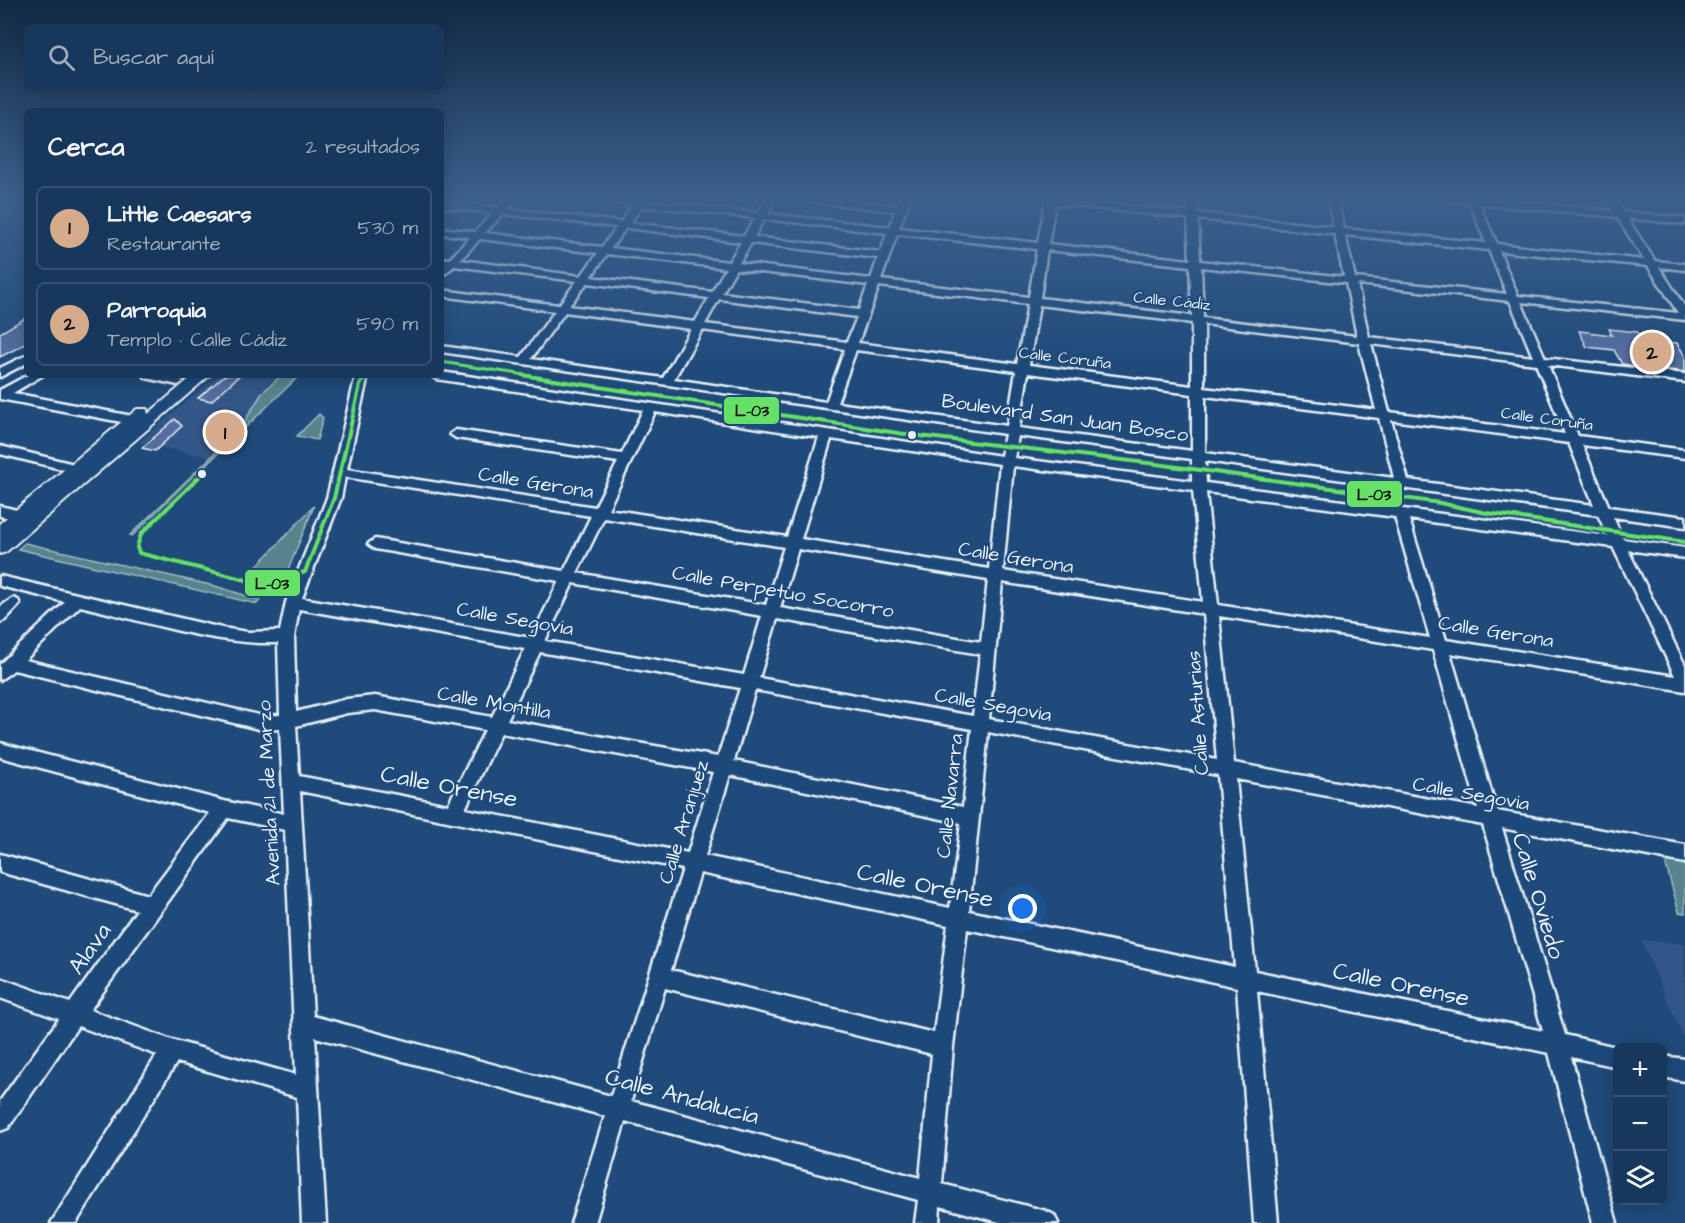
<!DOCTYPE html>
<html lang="es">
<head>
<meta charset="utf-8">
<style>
  body { margin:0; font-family:"Architects Daughter",sans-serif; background:#203f62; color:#f1f3f6 }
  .controls { position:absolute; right:18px; bottom:18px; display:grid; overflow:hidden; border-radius:9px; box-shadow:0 3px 15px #0003 }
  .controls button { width:54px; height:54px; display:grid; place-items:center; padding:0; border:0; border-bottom:2px solid #365272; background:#17385c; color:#f1f3f6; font:30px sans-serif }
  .you { position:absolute; left:1023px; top:909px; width:21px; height:21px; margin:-15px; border:4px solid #fff; border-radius:50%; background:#1a73e8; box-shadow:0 0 0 9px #1a73e833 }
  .badge { display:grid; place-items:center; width:39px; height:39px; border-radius:50%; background:#d6ab8b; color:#111; font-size:20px; font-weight:700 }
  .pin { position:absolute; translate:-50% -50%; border:3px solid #fff; box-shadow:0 2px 6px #0006 }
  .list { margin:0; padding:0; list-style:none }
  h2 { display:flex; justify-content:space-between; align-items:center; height:78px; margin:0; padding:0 24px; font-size:26px }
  h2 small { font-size:20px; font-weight:400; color:#9eacbb }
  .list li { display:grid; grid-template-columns:39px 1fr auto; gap:18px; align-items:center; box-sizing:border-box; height:84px; margin:0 12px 12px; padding:0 12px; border:2px solid #365272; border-radius:9px }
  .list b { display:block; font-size:22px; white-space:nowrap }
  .list p { margin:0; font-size:20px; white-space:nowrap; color:#9eacbb }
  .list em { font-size:20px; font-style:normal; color:#9eacbb }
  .icon { flex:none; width:33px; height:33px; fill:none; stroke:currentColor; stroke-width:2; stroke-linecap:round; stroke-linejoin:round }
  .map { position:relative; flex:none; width:1685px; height:1223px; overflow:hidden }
  .search { position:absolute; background:#17385c; box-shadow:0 3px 15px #0003; left:24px; top:24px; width:420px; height:66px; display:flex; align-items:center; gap:15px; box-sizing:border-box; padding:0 21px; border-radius:9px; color:#9eacbb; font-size:22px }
  .panel { position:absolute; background:#17385c; box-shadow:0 3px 15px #0003; left:24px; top:108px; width:420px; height:270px; border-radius:9px }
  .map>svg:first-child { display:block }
  .built { fill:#335787 }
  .green { fill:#57838c; stroke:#a0bac2; stroke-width:1.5 }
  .building { fill:#536d9e; stroke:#e8f1f8; stroke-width:1.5 }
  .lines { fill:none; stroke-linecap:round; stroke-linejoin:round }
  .minor-casing { stroke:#e8f1f8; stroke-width:5 }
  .major-casing { stroke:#e8f1f8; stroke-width:4 }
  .minor { fill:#1f4a7a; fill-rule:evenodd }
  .major { fill:#1f4a7a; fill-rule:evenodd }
  .bus-1-far1-casing { stroke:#1f4a7a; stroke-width:6 }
  .bus-1-casing { stroke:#1f4a7a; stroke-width:8 }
  .bus-1-far1 { stroke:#66e066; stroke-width:3 }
  .bus-1 { stroke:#66e066; stroke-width:4 }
  .bus-dot { fill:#e8f1f8; stroke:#1f4a7a; stroke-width:2 }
  .labels { text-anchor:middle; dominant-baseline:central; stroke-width:4.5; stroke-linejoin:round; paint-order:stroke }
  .far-street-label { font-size:16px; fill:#e8f1f8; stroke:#1f4a7a }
  .street-label { font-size:20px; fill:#e8f1f8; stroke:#1f4a7a }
  .near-street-label { font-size:24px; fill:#e8f1f8; stroke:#1f4a7a }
  .line-badge { stroke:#1f4a7a; stroke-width:2 }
  .pale-badge-label { font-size:16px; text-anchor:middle; font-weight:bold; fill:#111 }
</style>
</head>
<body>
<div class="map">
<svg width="1685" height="1223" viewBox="0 0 1685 1223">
  <rect width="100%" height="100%" fill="#1f4a7a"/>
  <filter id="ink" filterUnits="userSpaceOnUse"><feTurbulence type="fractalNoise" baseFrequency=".0167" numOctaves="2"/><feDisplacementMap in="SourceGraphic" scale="12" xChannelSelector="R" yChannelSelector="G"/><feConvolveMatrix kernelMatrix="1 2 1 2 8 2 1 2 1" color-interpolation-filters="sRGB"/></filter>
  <g filter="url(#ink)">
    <!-- built -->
    <path class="built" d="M218 375H282L240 429 210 457 138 443Z
      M1641 940 1685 944V1041Z"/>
    <!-- green -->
    <path class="green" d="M282 375H300L132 536 130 535 240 429 262 393Z
      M319 414 323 418 317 440 297 436Z
      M314 506 286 575 267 581 256 578 254 571 257 566Z
      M25 543 215 586 260 600 257 604 18 549Z
      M1664 858 1685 862V913L1679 912Z"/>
    <!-- building -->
    <path class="building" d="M27 317V343L0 357V333Z
      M1609 329 1637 332 1640 339 1677 343 1685 356V372L1622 364 1614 350 1587 347 1579 331 1612 335Z
      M225 375H240L211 401 198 398Z
      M175 419 182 426 155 451 142 448Z
      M226 421 238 423 235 426 241 428 229 439 210 435Z"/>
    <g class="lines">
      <defs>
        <path id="minor" d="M508 198H518L508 209 621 222 633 205 595 201 590 198H648L646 201 758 213 766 198H776L767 214 890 227 895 211 805 201 800 198H831L897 206 900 198H910L899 228 1038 243 1046 198 1188 212 1187 198H1197L1198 213 1334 227 1327 198H1337L1344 229 1486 243 1470 203 1442 201 1437 198H1477L1613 211 1604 198H1614L1623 212 1685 218V224L1627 218 1655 261 1685 264V270L1659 267 1685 307V320L1521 302 1545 358 1685 374V382L1548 365 1578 436 1685 450V458L1582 445 1609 507 1685 517V527L1613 517 1623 539 1685 548V558L1628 550 1685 665V691L1450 653 1497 811 1685 845V863L1502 828 1565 1035 1620 1048H1618V1067L1571 1057 1617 1223H1593L1549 1053 1257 991 1278 1223H1254L1237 987 967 929 953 1046 942 1184 1046 1211 1054 1215 1058 1223H1003L940 1206 939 1223H915L918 1200 625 1121 595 1223H571L605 1116 315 1037 326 1223H302L297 1097 177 1062 76 1223H51L157 1055 78 1026 8 1128 0 1131V1101L59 1019 0 998V978L70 1003 137 910 0 872V854L148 895 210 813 0 757V743L224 801 284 814 280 729 263 730 14 670 0 680V664L65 602 0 586V576L222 628 248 632 280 631 286 602 327 498 356 375H368L347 469 595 507 618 462 456 438 450 434 456 430 622 454 643 410 436 379 430 375H441V372L1001 456 1005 434 441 352V346L521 357 555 311 441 296V290L559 305 577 281 454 266 441 277V268L444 264H441V258L450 259 470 237 441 234V228L475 232 493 213 441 207V201L498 208ZM1055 204 1188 218 1190 260 1048 244ZM1479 204 1617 217 1644 260 1497 244ZM642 206 755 218 744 236 630 223ZM503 214 617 227 602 247 485 233ZM764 219 887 233 881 252 754 237ZM1198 219 1335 234 1344 277 1200 261ZM626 228 741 242 729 262 611 248ZM897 234 1037 249 1029 297 881 280ZM1345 235 1489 250 1507 294 1355 278ZM480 239 598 253 581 276 460 260ZM751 243 878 258 871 279 739 263ZM1047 250 1190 266 1192 316 1040 298ZM1499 251 1648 266 1678 313 1518 296ZM607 254 726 268 712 292 591 277ZM1201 267 1346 283 1357 336 1203 318ZM736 269 868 285 859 310 722 293ZM587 283 709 298 695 322 569 306ZM1357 284 1510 301 1533 357 1369 337ZM879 286 1028 304 1017 364 858 343ZM719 299 857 317 847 342 705 324ZM1039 305 1192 323V386L1029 365ZM565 312 691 329 663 378 531 359ZM1204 324 1359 343 1376 410 1204 388ZM702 330 845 349 826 402 674 379ZM1371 344 1536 364 1565 434 1389 412ZM856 350 1016 371 1007 426 837 403ZM1028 373 1192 394V451L1019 428ZM1205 396 1379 418 1394 478 1205 453ZM655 412 819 437 787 537 608 509ZM1391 420 1569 443 1594 505 1408 480ZM1018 436 1192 459V481L1014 458ZM831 439 1000 464 989 569 801 539ZM1205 461 1598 515 1608 536 1206 483ZM1013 466 1193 490 1203 602 1003 571ZM345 477 591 516 564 571 375 539 368 544 375 549 559 581 531 638 302 598 341 498ZM1206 492 1395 517 1430 638 1218 605ZM604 518 784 547 766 605 577 573ZM1409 519 1613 547 1675 676 1446 640ZM798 549 988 580 981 642 780 608ZM1002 582 1204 614 1217 760 989 719ZM573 583 762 616 744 675 545 641ZM80 606C145 621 212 645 278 643L280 715 263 716 25 660ZM299 609 525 649 492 717 375 696 347 699 296 712 294 637ZM1219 616 1433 650 1478 808 1234 763ZM777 619 980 654 973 716 759 678ZM540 652 740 688 718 757 507 720ZM755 690 972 729 963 807 734 761ZM375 710 485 730 448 805 299 776 296 726 347 713ZM988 732 1218 775 1235 967 969 911ZM501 733 713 772 688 853 465 809ZM730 775 961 823 950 908 705 856ZM1236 779 1483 825 1543 1031 1255 971ZM300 791 683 869 611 1096 313 1016ZM228 818 285 830 296 1075 172 1040 90 1010ZM700 873 948 925 934 1033 671 970ZM665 988 932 1054 920 1178 631 1101Z
          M27 355V363L0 377V368Z
          M28 375H43L13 393 132 416 138 420 132 424 0 399V390Z
          M144 375H167L184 381 178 385 146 378Z
          M0 446 74 464 81 468 74 472 0 454Z
          M0 506 25 512 27 515 20 520 0 516Z
          M13 598 18 600 20 604 5 620 0 622V607Z
          M1662 1056 1685 1059V1081L1662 1077Z"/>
        <path id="major" d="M194 375H210L6 552 0 554V523L137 409H147L148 414Z"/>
      </defs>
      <!-- minor casing -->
      <use href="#minor" class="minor-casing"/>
      <!-- major casing -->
      <use href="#major" class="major-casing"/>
      <!-- minor -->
      <use href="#minor" class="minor"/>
      <!-- major -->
      <use href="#major" class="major"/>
      <defs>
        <path id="bus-1-far1" d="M441 362 532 376"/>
        <path id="bus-1" d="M522 375 911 435 1156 464 1440 503 1487 513 1685 542
          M202 474 141 534 137 547 139 553 250 581 272 583 305 572 334 498 360 385 367 375"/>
      </defs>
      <!-- bus-1-far1 casing -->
      <use href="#bus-1-far1" class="bus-1-far1-casing"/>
      <!-- bus-1 casing -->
      <use href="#bus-1" class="bus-1-casing"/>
      <!-- bus-1-far1 -->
      <use href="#bus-1-far1" class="bus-1-far1"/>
      <!-- bus-1 -->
      <use href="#bus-1" class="bus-1"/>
    </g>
  </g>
  <!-- sky -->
  <linearGradient id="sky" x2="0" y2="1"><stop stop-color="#112943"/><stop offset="0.54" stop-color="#3c608d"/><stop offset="1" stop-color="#3c608d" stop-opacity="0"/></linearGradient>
  <rect width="1685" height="369" fill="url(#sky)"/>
  <!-- markers -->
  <g class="bus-dot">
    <circle cx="912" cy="435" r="5"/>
    <circle cx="202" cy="474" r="5"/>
  </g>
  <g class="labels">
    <!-- far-street labels -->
    <g class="far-street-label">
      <text transform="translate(1172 301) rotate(6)">Calle Cádiz</text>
      <text transform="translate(1065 358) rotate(7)">Calle Coruña</text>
      <text transform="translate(1547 419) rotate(8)">Calle Coruña</text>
    </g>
    <!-- street labels -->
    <g class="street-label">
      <text transform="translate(1065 418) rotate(8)">Boulevard San Juan Bosco</text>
      <text transform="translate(536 483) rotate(9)">Calle Gerona</text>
      <text transform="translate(1016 558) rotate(9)">Calle Gerona</text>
      <text transform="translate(783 592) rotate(10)">Calle Perpetuo Socorro</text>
      <text transform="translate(515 619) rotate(10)">Calle Segovia</text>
      <text transform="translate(1496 632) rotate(9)">Calle Gerona</text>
      <text transform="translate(494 703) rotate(10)">Calle Montilla</text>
      <text transform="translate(993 705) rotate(10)">Calle Segovia</text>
      <text transform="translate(1198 713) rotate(-94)">Calle Asturias</text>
      <text transform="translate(269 793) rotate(-93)">Avenida 21 de Marzo</text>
      <text transform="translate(1471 794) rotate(10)">Calle Segovia</text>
      <text transform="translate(950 796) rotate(-84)">Calle Navarra</text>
      <text transform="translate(684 822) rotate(-73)">Calle Aranjuez</text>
    </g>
    <!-- near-street labels -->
    <g class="near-street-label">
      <text transform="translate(449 787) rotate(11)">Calle Orense</text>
      <text transform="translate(925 886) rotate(12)">Calle Orense</text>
      <text transform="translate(1538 896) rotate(73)">Calle Oviedo</text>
      <text transform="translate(90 949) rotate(-55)">Alava</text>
      <text transform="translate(1401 985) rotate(12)">Calle Orense</text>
      <text transform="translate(682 1097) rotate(15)">Calle Andalucía</text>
    </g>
  </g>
  <g class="line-badge">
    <rect x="723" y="396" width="57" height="29" rx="6" fill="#66e066"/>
    <rect x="1346" y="480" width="57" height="28" rx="6" fill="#66e066"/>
    <rect x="244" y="569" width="57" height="28" rx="6" fill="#66e066"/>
  </g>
  <g class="pale-badge-label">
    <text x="752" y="416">L-03</text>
    <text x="1374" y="500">L-03</text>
    <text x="272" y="589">L-03</text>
  </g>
</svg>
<div class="controls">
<button>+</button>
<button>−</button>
<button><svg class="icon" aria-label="layers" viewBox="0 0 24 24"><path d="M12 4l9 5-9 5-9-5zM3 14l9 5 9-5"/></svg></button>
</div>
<div class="you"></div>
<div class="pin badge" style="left:225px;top:432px">1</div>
<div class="pin badge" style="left:1652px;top:352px">2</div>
<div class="search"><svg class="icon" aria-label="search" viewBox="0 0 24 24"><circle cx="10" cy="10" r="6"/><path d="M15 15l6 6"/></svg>Buscar aquí</div>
<section class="panel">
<h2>Cerca<small>2 resultados</small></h2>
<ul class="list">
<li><span class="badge">1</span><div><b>Little Caesars</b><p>Restaurante</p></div><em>530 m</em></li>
<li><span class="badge">2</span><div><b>Parroquia</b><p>Templo · Calle Cádiz</p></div><em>590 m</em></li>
</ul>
</section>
</div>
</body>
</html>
